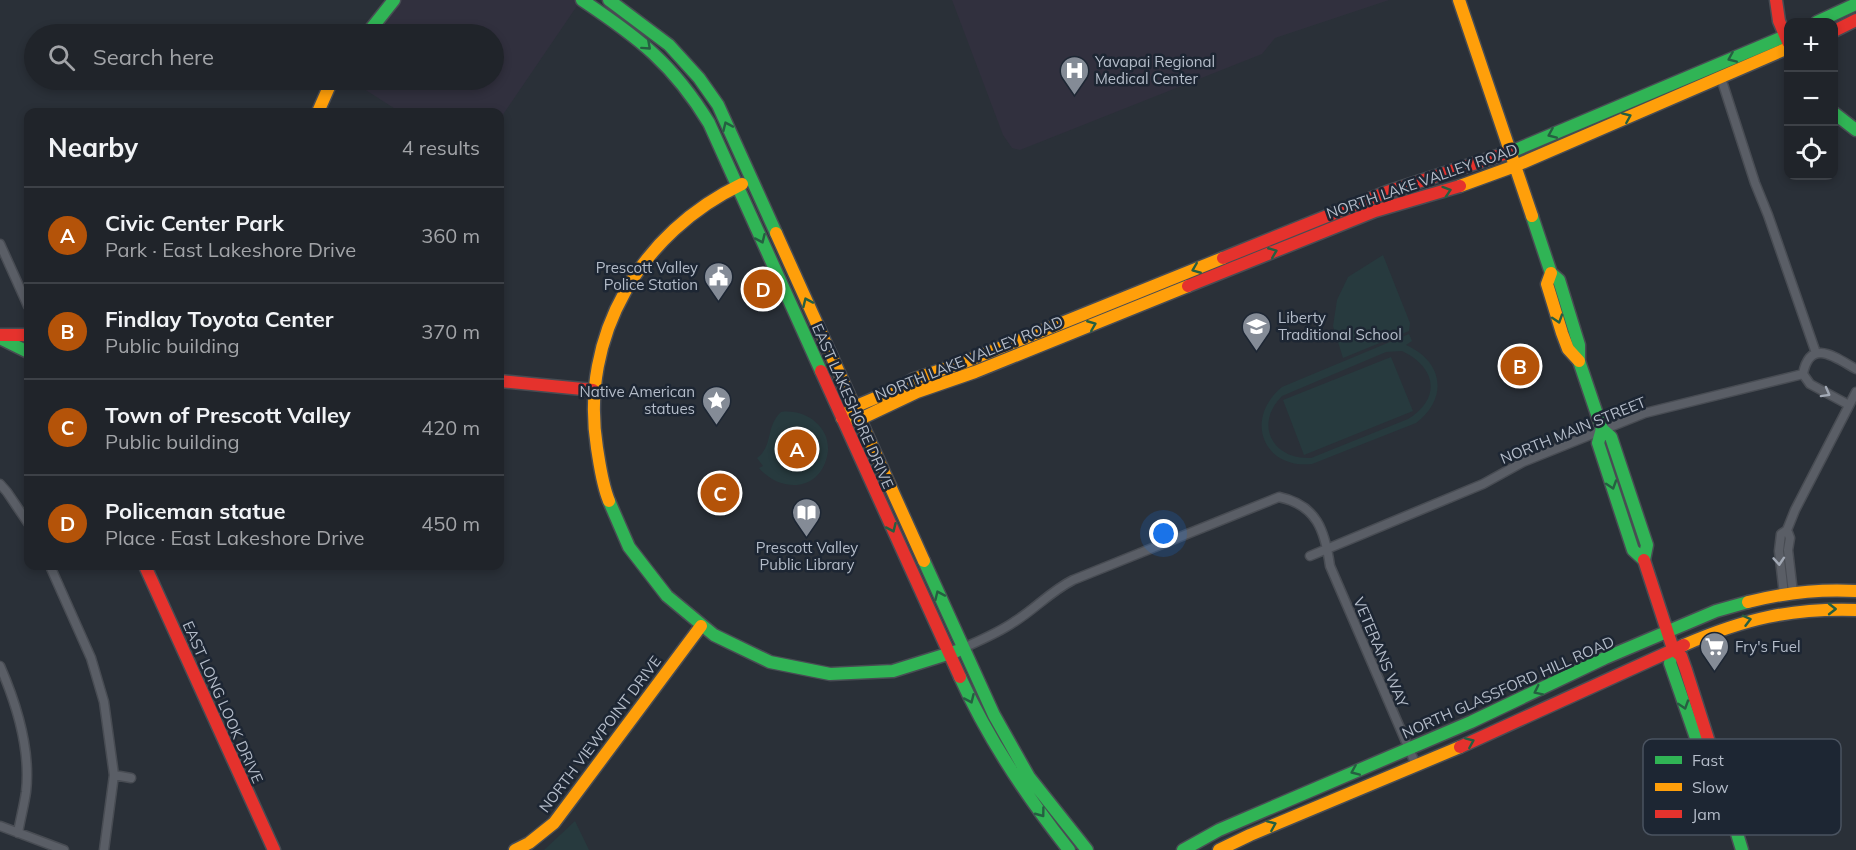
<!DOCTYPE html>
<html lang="en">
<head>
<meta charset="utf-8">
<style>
  body { margin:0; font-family:Mulish,sans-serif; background:#282c32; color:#f1f3f6 }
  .controls { position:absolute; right:18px; top:18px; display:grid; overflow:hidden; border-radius:12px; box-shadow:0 3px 9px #0003 }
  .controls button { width:54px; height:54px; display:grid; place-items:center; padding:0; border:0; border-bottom:2px solid #3d4147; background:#20242a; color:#f1f3f6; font:30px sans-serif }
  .you { position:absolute; left:1164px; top:534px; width:21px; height:21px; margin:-15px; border:4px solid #fff; border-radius:50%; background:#1a73e8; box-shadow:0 0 0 9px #1a73e833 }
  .badge { display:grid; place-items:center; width:39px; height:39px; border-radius:50%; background:#b45309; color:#fff; font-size:20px; font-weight:700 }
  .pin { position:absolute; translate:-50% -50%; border:3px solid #fff; box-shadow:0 2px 6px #0006 }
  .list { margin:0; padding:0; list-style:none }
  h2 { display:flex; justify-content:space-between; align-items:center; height:78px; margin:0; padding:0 24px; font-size:26px }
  h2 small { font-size:20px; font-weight:400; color:#a2a4a8 }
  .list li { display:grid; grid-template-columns:39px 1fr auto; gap:18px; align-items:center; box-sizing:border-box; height:96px; padding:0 24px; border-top:2px solid #3d4147 }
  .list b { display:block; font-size:22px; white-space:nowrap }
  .list p { margin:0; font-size:20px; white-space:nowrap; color:#a2a4a8 }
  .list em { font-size:20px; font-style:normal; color:#a2a4a8 }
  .icon { flex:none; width:33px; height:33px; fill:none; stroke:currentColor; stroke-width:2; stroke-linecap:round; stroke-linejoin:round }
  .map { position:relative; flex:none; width:1856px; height:850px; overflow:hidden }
  .search { position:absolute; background:#20242a; box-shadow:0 3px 9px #0003; left:24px; top:24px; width:480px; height:66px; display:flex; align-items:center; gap:15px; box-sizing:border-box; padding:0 21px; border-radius:33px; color:#a2a4a8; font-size:22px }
  .panel { position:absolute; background:#20242a; box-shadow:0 3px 9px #0003; left:24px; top:108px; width:480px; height:462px; border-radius:12px }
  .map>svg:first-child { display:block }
  .medical { fill:#31303e }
  .green { fill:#273a3e; fill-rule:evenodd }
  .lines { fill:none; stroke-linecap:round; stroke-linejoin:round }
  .street-casing { stroke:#484c53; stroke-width:11 }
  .fast-casing { stroke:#484c53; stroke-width:15 }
  .slow-casing { stroke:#484c53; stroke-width:15 }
  .jam-casing { stroke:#484c53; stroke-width:15 }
  .street { stroke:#5a5e66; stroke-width:8 }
  .fast { stroke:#30b455; stroke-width:12 }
  .slow { stroke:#ff9f0a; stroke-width:12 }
  .jam { stroke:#e5322d; stroke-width:12 }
  .oneway { stroke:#255f41 }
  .oneway2 { stroke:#a2a9b5 }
  .labels { text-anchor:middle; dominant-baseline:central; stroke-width:5; stroke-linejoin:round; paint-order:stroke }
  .poi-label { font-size:15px; fill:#b4bcc9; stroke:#1d2633; text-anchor:start }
  .street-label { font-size:15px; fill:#b4bcc9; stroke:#1d2633 }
  .key { fill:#1d2633; stroke:#4a5360; stroke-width:1.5 }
  .key-label { font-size:16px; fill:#b4bcc9 }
</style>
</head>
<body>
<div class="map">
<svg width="1856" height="850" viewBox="0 0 1856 850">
  <rect width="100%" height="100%" fill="#2a3038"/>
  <!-- medical -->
  <path class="medical" d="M399 0H575L579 3 500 119V112H400L350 80H494V34H373Z
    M952 0H1389L1275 38 1262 54 1020 150 1012 148 1003 135Z"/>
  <!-- green -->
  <path class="green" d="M1383 255 1410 323 1409 331 1343 358 1333 326 1337 300 1348 277Z
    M1409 334 1412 341 1406 345C1443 361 1449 398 1416 423L1312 464C1262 469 1244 418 1282 387ZM1402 351C1436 367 1442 398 1408 419L1311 458C1272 460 1254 424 1282 396L1386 352Z
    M1391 357 1413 411 1304 455 1283 400Z
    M781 412C808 408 836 431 826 460 816 493 778 491 759 468L763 466 757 458C774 445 765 427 781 412Z
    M575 821 589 850H544Z"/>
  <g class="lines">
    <defs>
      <path id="street" d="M1721 78 1755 183 1768 215 1816 353
        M0 244 28 306
        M1849 405 1810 384 1803 374C1810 337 1836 358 1856 369
        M0 484 7 492 28 523
        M1787 530 1790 538 1788 550 1793 593
        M1310 556 1483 484 1523 462 1645 413 1803 374
        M50 566 91 658 104 702 114 775 104 850
        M1784 594 1779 551 1781 534 1787 530 1795 510 1856 392
        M963 648C981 640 998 633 1014 622 1035 609 1051 591 1073 580L1279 497C1317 505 1325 531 1330 566L1416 765
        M0 666C17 705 31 749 26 792 24 806 20 820 18 833
        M114 775 131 778
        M0 826 64 850"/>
      <path id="fast" d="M582 0C639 38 673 64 709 123L821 371
        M609 0 669 45 699 78 718 105 776 233
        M1817 22 1856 4
        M367 34 394 0
        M1834 113 1856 130
        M1513 151 1788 35
        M1532 216 1551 273 1559 280 1579 345V361L1602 429 1611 437 1647 545 1644 560 1633 550 1598 443 1602 429
        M0 338 28 352
        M609 501 629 547 667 596 714 635 770 662 830 674 893 671 957 651
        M924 561 994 715 1029 777 1087 850
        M1673 649 1670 663 1720 807 1730 818
        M960 677C989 741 1026 796 1069 850
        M1715 761 1742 850
        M1183 850 1219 830 1471 722 1605 658 1716 611 1748 602"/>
      <path id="slow" d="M1459 0 1532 216
        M318 112 332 80
        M1460 186 1515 166 1788 48
        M776 233 924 561
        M1551 273 1547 284 1562 333 1568 349 1579 361
        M842 418 854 407 899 388 914 379 965 362 1223 258
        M842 418 860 419 917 392 975 372 1188 286
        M609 501C602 484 600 466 597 448 579 336 641 232 742 184
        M1748 602C1783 593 1820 589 1856 591
        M1684 645C1744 619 1790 608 1856 610
        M515 850 529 843 554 823 701 626
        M1219 850 1250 835 1460 747"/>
      <path id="jam" d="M1776 0 1779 21 1788 42
        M1834 31 1856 20
        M1223 258 1387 192 1513 151
        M1188 286 1375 211 1460 186
        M0 335H28
        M821 371 960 677
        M500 381 593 390
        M1644 560 1673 649 1681 656 1686 670 1715 761
        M145 566 274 850
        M1460 747 1684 645"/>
    </defs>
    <!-- street casing -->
    <use href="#street" class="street-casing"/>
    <!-- fast casing -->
    <use href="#fast" class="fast-casing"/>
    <!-- slow casing -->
    <use href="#slow" class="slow-casing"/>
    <!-- jam casing -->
    <use href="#jam" class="jam-casing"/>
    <!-- street -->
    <use href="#street" class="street"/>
    <!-- fast -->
    <use href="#fast" class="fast"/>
    <!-- slow -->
    <use href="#slow" class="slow"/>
    <!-- jam -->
    <use href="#jam" class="jam"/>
  </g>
  <!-- one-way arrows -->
  <defs><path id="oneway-chevron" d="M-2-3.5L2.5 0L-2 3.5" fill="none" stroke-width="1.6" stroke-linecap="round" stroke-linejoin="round" transform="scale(1.5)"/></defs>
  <g class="oneway">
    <use href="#oneway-chevron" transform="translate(647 46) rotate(42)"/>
    <use href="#oneway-chevron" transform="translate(1732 58) rotate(157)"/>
    <use href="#oneway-chevron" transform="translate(1627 117) rotate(-23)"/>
    <use href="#oneway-chevron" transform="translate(727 126) rotate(-114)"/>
    <use href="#oneway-chevron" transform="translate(1552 134) rotate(157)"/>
    <use href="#oneway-chevron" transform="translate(1447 191) rotate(-18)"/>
    <use href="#oneway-chevron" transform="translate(761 239) rotate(66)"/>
    <use href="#oneway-chevron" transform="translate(1273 252) rotate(-22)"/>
    <use href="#oneway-chevron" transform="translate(1196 269) rotate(158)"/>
    <use href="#oneway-chevron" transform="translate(807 302) rotate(-114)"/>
    <use href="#oneway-chevron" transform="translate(1558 319) rotate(72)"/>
    <use href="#oneway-chevron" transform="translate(1092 325) rotate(-22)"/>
    <use href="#oneway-chevron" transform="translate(1612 485) rotate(72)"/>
    <use href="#oneway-chevron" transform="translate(892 528) rotate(66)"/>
    <use href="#oneway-chevron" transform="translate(939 595) rotate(-114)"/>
    <use href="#oneway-chevron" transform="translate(1832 609)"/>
    <use href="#oneway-chevron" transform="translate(1747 620) rotate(-15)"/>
    <use href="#oneway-chevron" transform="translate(1538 691) rotate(154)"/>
    <use href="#oneway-chevron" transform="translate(970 699) rotate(66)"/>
    <use href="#oneway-chevron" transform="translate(1684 705) rotate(72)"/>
    <use href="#oneway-chevron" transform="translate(1470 742) rotate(-23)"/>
    <use href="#oneway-chevron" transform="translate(1355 771) rotate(157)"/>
    <use href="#oneway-chevron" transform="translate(1041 813) rotate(53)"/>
    <use href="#oneway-chevron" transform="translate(1272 825) rotate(-23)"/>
  </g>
  <g class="oneway2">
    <use href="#oneway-chevron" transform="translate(1826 393) rotate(29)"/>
    <use href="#oneway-chevron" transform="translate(1779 561) rotate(86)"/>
  </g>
  <!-- icons -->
  <defs>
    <symbol id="hospital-pin" viewBox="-11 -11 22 30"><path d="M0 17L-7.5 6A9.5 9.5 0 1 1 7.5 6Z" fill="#848b96" stroke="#1d2633"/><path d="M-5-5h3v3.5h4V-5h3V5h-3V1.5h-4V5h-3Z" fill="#fff"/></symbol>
    <symbol id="civic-pin" viewBox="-11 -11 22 30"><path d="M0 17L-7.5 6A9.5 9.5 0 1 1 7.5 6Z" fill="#848b96" stroke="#1d2633"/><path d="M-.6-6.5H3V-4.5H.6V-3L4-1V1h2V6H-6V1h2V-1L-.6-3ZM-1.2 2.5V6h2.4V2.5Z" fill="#fff"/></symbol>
    <symbol id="school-pin" viewBox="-11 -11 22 30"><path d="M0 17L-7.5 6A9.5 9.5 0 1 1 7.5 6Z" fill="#848b96" stroke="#1d2633"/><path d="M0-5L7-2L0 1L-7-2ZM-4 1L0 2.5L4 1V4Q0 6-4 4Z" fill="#fff"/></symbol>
    <symbol id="sight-pin" viewBox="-11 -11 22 30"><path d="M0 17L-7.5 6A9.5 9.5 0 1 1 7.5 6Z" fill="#848b96" stroke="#1d2633"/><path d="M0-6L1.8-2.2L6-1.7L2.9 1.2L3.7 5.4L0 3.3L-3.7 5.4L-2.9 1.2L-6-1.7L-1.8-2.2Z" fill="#fff"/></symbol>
    <symbol id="library-pin" viewBox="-11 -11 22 30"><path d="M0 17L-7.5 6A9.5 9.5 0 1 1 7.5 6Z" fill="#848b96" stroke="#1d2633"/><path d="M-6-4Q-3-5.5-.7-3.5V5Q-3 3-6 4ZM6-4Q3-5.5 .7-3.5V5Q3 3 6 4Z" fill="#fff"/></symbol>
    <symbol id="supermarket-pin" viewBox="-11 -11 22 30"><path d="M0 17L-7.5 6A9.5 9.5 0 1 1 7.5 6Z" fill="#848b96" stroke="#1d2633"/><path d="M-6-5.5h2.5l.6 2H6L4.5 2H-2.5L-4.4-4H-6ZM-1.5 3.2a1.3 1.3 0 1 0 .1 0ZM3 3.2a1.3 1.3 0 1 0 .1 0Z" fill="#fff"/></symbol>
  </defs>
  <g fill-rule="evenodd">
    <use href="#hospital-pin" x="1058" y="54" width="33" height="45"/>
    <use href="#civic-pin" x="702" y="260" width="33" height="45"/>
    <use href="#school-pin" x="1240" y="310" width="33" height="45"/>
    <use href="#sight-pin" x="700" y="384" width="33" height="45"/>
    <use href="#library-pin" x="790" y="496" width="33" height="45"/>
    <use href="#supermarket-pin" x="1698" y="630" width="33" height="45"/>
  </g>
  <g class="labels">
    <!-- poi labels -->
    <g class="poi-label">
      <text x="1095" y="61">Yavapai Regional<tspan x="1095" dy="17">Medical Center</tspan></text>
      <text x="698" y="267" text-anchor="end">Prescott Valley<tspan x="698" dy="17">Police Station</tspan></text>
      <text x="1278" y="317">Liberty<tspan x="1278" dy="17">Traditional School</tspan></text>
      <text x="695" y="391" text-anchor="end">Native American<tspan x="695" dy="17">statues</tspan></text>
      <text x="807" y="547" text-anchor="middle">Prescott Valley<tspan x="807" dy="17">Public Library</tspan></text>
      <text x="1735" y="646">Fry's Fuel</text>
    </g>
    <!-- street labels -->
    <g class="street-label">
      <text transform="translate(1422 181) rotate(-19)">NORTH LAKE VALLEY ROAD</text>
      <text transform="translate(969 358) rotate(-22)">NORTH LAKE VALLEY ROAD</text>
      <text transform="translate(853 406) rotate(66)">EAST LAKESHORE DRIVE</text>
      <text transform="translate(1573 430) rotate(-22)">NORTH MAIN STREET</text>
      <text transform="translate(1381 652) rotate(67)">VETERANS WAY</text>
      <text transform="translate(1508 687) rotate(-24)">NORTH GLASSFORD HILL ROAD</text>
      <text transform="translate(223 702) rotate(66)">EAST LONG LOOK DRIVE</text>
      <text transform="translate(600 734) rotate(-53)">NORTH VIEWPOINT DRIVE</text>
    </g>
  </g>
  <!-- legend -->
  <rect x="1643" y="739" width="198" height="96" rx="9" class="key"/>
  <rect x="1655" y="756" width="27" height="8" fill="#30b455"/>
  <rect x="1655" y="783" width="27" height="8" fill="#ff9f0a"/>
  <rect x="1655" y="810" width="27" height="8" fill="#e5322d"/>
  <g class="key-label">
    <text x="1692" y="766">Fast</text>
    <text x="1692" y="793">Slow</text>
    <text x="1692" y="820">Jam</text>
  </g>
</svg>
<div class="controls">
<button>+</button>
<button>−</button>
<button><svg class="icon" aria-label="locate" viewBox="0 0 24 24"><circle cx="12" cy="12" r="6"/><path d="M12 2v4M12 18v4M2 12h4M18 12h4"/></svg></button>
</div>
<div class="you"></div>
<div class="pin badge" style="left:797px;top:449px">A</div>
<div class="pin badge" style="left:1520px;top:366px">B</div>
<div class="pin badge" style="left:720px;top:493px">C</div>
<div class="pin badge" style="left:763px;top:289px">D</div>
<div class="search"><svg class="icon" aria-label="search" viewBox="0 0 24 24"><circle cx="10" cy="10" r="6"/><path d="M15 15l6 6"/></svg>Search here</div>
<section class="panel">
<h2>Nearby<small>4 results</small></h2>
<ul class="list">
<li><span class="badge">A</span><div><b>Civic Center Park</b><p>Park · East Lakeshore Drive</p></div><em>360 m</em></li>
<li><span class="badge">B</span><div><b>Findlay Toyota Center</b><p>Public building</p></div><em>370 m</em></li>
<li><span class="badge">C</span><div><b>Town of Prescott Valley</b><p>Public building</p></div><em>420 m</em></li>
<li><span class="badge">D</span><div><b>Policeman statue</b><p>Place · East Lakeshore Drive</p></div><em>450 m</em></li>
</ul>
</section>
</div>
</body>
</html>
